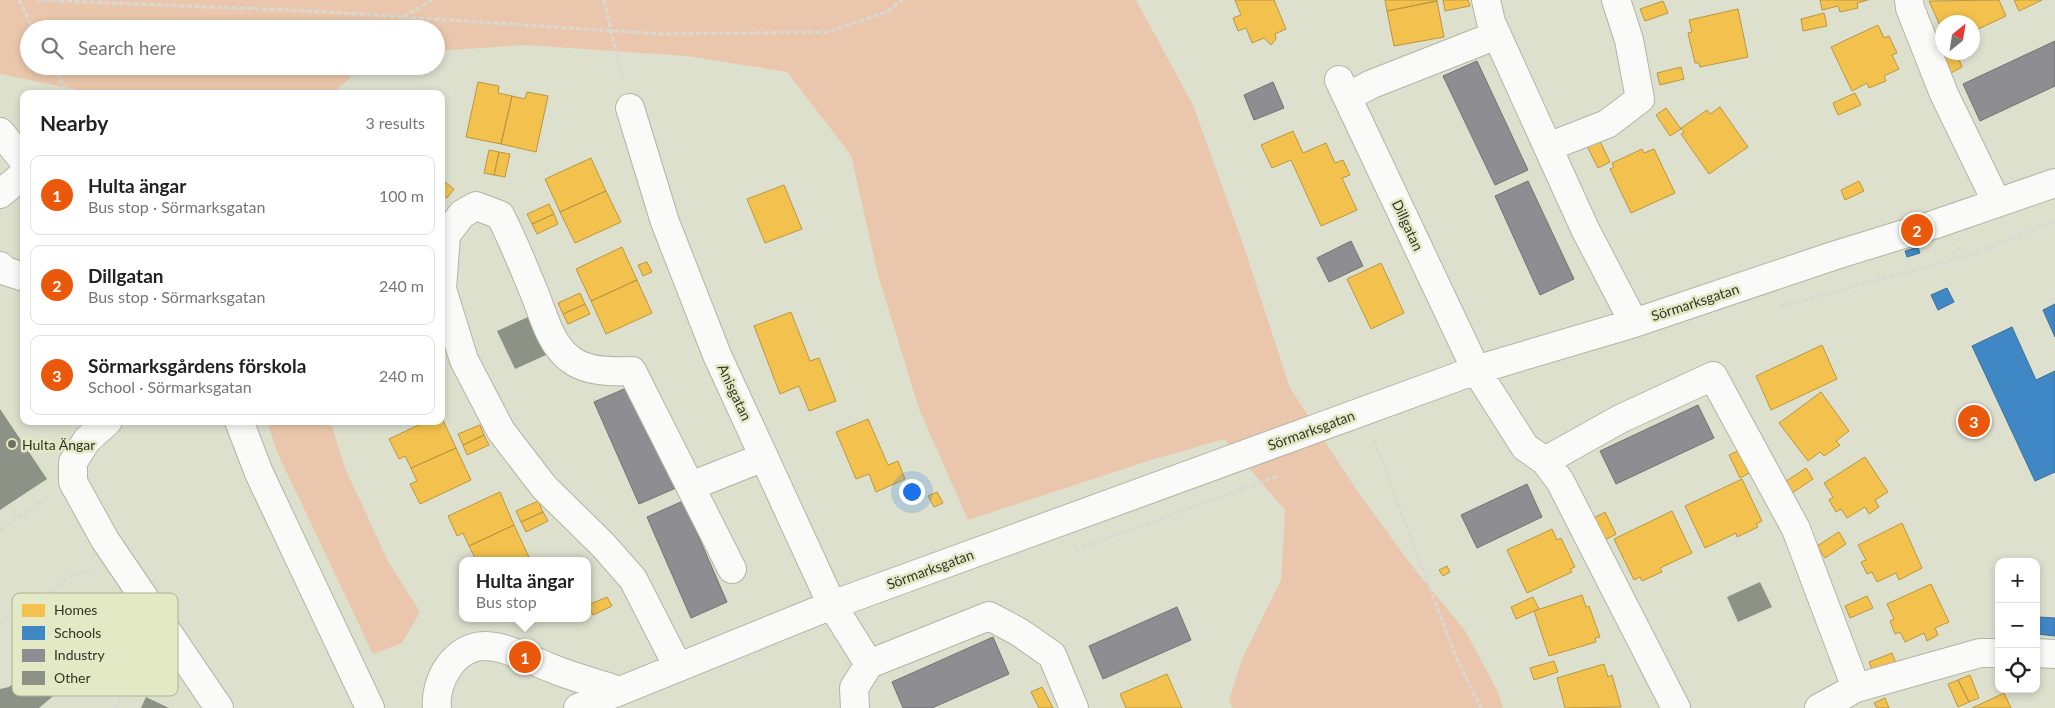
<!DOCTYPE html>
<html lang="en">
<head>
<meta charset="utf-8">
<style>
  body { margin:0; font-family:Lato,sans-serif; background:#f6f6f6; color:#222 }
  .controls { position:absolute; right:15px; bottom:15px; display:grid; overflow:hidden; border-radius:10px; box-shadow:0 2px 8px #0003 }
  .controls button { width:45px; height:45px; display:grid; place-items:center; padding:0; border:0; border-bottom:1px solid #e0e0e0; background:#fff; color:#222; font:25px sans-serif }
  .compass { position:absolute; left:1935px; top:15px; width:45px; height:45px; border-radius:50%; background:#fff; box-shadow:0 2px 8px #0003; rotate:30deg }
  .you { position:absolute; left:911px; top:491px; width:18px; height:18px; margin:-12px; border:4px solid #fff; border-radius:50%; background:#1a73e8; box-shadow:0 0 0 8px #1a73e833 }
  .badge { display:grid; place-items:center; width:32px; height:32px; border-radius:50%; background:#ea580c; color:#fff; font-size:16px; font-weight:700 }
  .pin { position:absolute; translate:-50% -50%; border:2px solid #fff; box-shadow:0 1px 5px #0006 }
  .popup { position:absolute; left:459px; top:557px; width:132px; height:65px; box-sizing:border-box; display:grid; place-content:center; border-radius:10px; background:#fff; filter:drop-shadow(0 1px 4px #0005); font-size:16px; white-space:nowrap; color:#767676 }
  .popup b { font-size:19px; color:#222 }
  .popup::after { content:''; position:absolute; left:50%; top:100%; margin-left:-10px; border:10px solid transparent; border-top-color:#fff }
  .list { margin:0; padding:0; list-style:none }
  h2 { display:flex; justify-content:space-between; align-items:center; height:65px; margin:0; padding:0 20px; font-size:21px }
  h2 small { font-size:16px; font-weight:400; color:#767676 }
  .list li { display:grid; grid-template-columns:32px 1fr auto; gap:15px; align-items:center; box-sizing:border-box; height:80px; margin:0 10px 10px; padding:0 10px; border:1px solid #e0e0e0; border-radius:10px }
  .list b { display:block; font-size:19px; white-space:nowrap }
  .list p { margin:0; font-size:16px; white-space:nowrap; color:#767676 }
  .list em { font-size:16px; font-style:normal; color:#767676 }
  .icon { flex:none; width:28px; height:28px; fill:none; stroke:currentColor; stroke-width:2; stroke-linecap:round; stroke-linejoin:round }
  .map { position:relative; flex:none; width:2055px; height:708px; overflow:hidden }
  .search { position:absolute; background:#fff; box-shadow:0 2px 8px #0003; left:20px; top:20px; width:425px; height:55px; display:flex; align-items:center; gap:12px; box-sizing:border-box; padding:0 18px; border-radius:28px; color:#767676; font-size:19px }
  .panel { position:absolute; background:#fff; box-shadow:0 2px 8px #0003; left:20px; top:90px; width:425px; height:335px; border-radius:10px }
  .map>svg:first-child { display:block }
  .green { fill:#eac7ac }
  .homes { fill:#f2c14e; stroke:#b99742 }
  .schools { fill:#3f88c5; stroke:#3b6f96 }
  .industry { fill:#8d8d92; stroke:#727372 }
  .building { fill:#8c9285 }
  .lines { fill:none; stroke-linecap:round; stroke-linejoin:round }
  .minor-casing { stroke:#b3b5a6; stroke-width:30 }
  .path { stroke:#d9d9d4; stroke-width:3; stroke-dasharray:5 2.5; stroke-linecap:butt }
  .minor { stroke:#fafaf8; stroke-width:28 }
  .poi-dot { fill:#6e7161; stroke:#e3e8c5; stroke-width:2 }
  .labels { text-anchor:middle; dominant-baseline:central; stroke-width:5; stroke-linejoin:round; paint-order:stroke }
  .street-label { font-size:14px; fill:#333527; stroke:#e3e8c5 }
  .poi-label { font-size:14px; fill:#333527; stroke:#e3e8c5; text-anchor:start }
  .key { fill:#e3e8c5; stroke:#aeb296; stroke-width:1 }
  .key-label { font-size:14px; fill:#333527 }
</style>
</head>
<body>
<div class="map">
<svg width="2055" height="708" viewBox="0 0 2055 708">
  <rect width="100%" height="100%" fill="#dde0cd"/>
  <!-- green -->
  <path class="green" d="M0 0H1136L1193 105 1243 244 1290 388 1358 492 1409 562 1466 632 1498 692 1503 708H1233L1229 701 1242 659 1281 580 1285 510 1224 439 1151 460 968 520 919 409 878 275 851 155 787 72 687 56 525 45 436 51V29H29V66H363L332 94H97L0 74Z
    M267 421H330L345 468 388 561 420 612 402 643 373 654 277 452Z"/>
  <!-- homes -->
  <path class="homes" d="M1235 0H1274L1286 29 1275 34 1276 39 1271 45 1264 38 1252 43 1246 28 1238 31 1233 18 1241 15Z
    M1385 0H1437V1L1387 11Z
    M1443 0H1468L1470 6 1445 11Z
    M1820 0H1868L1857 3 1858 8 1840 12 1838 6 1822 10Z
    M1999 0 2006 16 1972 32V22H1942V30L1929 1Z
    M2014 0H2042L2019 11Z
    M1437 1 1444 37 1394 46 1387 11Z
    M1663 1 1668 13 1645 21 1640 9Z
    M1738 9 1748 57 1700 67 1699 63H1695L1688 33 1692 32 1689 20Z
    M1824 13 1827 26 1803 31 1801 19Z
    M1878 25 1884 38 1889 36 1897 53 1892 55 1899 69 1884 76 1886 81 1869 88 1867 83 1852 91 1831 47Z
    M1942 50V52H1956L1962 67 1951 73 1940 51Z
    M1681 67 1684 79 1660 85 1657 73Z
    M478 82 499 86 498 93 512 96 501 144 466 137Z
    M527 92 548 96 536 152 501 144 512 96 525 99Z
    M1855 93 1861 105 1838 115 1833 103Z
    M1720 107 1748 147 1709 174 1681 134 1684 132 1681 128 1707 110 1710 114Z
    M1666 108 1681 129 1670 136 1656 115Z
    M1293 131 1303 153 1326 143 1335 163 1343 160 1350 175 1342 178 1357 210 1321 226 1291 160 1272 168 1261 145Z
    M1599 139 1610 162 1598 168 1587 146Z
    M1642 149 1644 153 1654 149 1675 193 1631 213 1610 169 1614 167 1612 163Z
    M489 150 499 152 494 175 484 173Z
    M499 152 510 154 505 177 494 175Z
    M591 158 606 191 560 212 545 179Z
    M441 179 454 189 447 198 441 193Z
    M1859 181 1864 191 1845 200 1841 190Z
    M784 185 802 229 765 243 747 199Z
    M606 191 621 222 575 243 560 212Z
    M549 204 554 214 532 224 527 214Z
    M554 214 558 224 537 234 532 224Z
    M622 247 637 280 591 301 576 269Z
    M647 262 652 272 643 276 638 265Z
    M1381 263 1404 313 1371 329 1347 279Z
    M637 280 652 313 606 334 591 301Z
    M580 293 585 304 563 314 558 303Z
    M585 304 590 314 568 324 563 314Z
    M791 312 810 361 819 358 836 401 809 411 799 386 780 394 754 326Z
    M1822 345 1837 379 1771 410 1756 376Z
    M1821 392 1849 431 1836 441 1840 445 1824 456 1820 452 1808 461 1779 423Z
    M441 416 456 448 411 468 405 456 399 459 389 439 427 421H441Z
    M868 419 888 465 898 461 905 479 876 492 869 474 856 479 836 432Z
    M480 425 484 435 463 445 458 434Z
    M484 435 489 445 467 455 463 445Z
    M456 448 471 480 420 504 410 484 417 481 411 468Z
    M1740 450 1751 472 1740 478 1729 455Z
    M1865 457 1888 492 1875 500 1879 507 1869 514 1865 507 1847 518 1841 509 1836 512 1829 500 1833 497 1824 483Z
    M1806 468 1813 479 1792 493 1785 482Z
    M1742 479 1762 521 1756 524 1758 527 1737 537 1736 533 1705 548 1685 506Z
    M500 492 514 525 469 546 463 533 457 536 448 516Z
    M937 492 943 503 934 507 928 496Z
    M538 501 543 512 521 522 516 511Z
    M1672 511 1692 553 1660 568 1662 572 1642 581 1640 577 1634 580 1614 539Z
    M543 512 548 521 526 532 521 522Z
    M1605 512 1616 534 1605 540 1594 518Z
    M1902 523 1922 568 1899 580 1896 573 1877 582 1872 572 1867 574 1861 562 1866 560 1858 545Z
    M514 525 529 557 521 561H470L475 558 469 546Z
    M1552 529 1557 540 1561 538 1575 567 1570 569 1572 572 1527 593 1507 550Z
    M1839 532 1846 544 1825 558 1817 546Z
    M1447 566 1450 572 1443 576 1439 570Z
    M1931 584 1949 622 1935 628 1938 635 1927 641 1924 633 1905 642 1900 632 1895 634 1890 621 1894 619 1887 604Z
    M1582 595 1586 607 1589 606 1600 637 1595 638 1596 642 1549 656 1534 611Z
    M1867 596 1873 608 1850 618 1845 606Z
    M607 597 612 606 593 615 588 605Z
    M1533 597 1539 609 1516 619 1511 607Z
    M1892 653 1897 666 1874 675 1869 662Z
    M1554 661 1558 672 1534 680 1530 668Z
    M1604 664 1608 677 1612 675 1621 707 1565 708 1557 678Z
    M1167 674 1182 708H1126L1120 694Z
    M1970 675 1979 698 1969 702 1958 680Z
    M1958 680 1969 702 1958 707 1948 684Z
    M1042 687 1053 708H1039L1031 692Z
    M2004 693 2011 708H1972Z
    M1885 698 1889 708H1877L1874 703Z"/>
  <!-- schools -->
  <path class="schools" d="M1918 247 1920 253 1907 257 1905 251Z
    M1947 288 1954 302 1938 310 1931 295Z
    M2055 304V337L2043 310Z
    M2012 327 2036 380 2055 371V472L2035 481 1972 346Z
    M2038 617 2055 618V636L2037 634Z"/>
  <!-- industry -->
  <path class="industry" d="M2055 41V86L1980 121 1963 84Z
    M1477 61 1528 170 1495 185 1443 76Z
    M1273 82 1284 108 1254 120 1244 95Z
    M1528 181 1574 279 1540 295 1495 196Z
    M1351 241 1363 266 1329 282 1317 258Z
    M631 386 676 488 639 504 594 402Z
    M1698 405 1714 438 1616 484 1600 451Z
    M1527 484 1542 517 1477 548 1461 515Z
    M683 501 727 602 691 618 647 517Z
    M1177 607 1191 640 1103 679 1089 646Z
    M993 637 1009 674 932 708H903L892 682Z"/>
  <!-- building -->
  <path class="building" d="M528 317 546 355 515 369 497 331Z
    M0 409 47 479 0 510Z
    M1760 582 1772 607 1738 622 1727 597Z
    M46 636 79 674 70 681 67 689 58 692 39 708H0V689L9 687 24 674 14 663 26 654 29 645 38 643Z
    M146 697 169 708H141Z"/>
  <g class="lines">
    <defs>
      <path id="minor" d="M1486 0 1491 22 1585 229 1634 323
        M1909 0 1910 8 1944 94 1997 203
        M1339 80 1476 370 1525 447 1545 461 1560 481 1676 708
        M1347 97 1372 84 1497 35
        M630 108 665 222 717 355 832 605 869 664
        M0 132 24 161
        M1548 147 1607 124 1640 99 1629 40 1616 0
        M0 194 24 174
        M0 266 5 271 24 277
        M108 421 87 440 73 462V482L105 540 219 708
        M239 421 259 473 370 708
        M1545 461 1620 419 1713 376 1796 529 1856 688 1819 708
        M691 486 764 457
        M2036 653 2055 654
        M678 667 633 579 603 545 544 487 501 431 464 360 442 289 446 235 462 214 476 206 500 215C513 240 523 266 534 292 543 314 550 344 570 359 586 372 612 372 632 371L732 569
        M1856 688 1980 653H1999
        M437 708C434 681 455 645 486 646 508 647 531 660 551 668 573 677 595 683 617 690
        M578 708 832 605 1476 370 1634 323 1836 255 1933 225 2055 183
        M855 708 854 688 869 664 989 616 1019 632 1052 655 1074 708"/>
    </defs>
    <!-- minor casing -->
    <use href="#minor" class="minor-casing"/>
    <!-- path -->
    <path class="path" d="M19 0 33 29
      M37 0 312 11 661 34 827 32 887 12 902 0
      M604 0 623 82
      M403 17 433 0
      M53 66 68 94
      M1957 247 1967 256
      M1781 306 1967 256 2055 221
      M1374 440 1455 655 1481 708
      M0 530 49 496
      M1075 550 1278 476
      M50 592 118 675 130 680
      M0 622 50 592 73 574 92 570
      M115 708 130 680 152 660"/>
    <!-- minor -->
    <use href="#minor" class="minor"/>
  </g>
  <!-- markers -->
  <circle class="poi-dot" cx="12" cy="444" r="5"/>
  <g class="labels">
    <!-- street labels -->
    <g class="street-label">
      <text transform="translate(1408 225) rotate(65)">Dillgatan</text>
      <text transform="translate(1695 302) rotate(-18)">Sörmarksgatan</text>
      <text transform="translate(735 392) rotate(65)">Anisgatan</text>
      <text transform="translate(1311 430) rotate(-20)">Sörmarksgatan</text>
      <text transform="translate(930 569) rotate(-20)">Sörmarksgatan</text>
    </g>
    <!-- poi labels -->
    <g class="poi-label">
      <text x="22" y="444">Hulta Ängar</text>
    </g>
  </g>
  <!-- legend -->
  <rect x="12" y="593" width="166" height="103" rx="8" class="key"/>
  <rect x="22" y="604" width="23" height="13" fill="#f2c14e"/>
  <rect x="22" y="626" width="23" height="14" fill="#3f88c5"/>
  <rect x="22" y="649" width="23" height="13" fill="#8d8d92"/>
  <rect x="22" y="671" width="23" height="14" fill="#8c9285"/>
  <g class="key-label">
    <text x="54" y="615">Homes</text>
    <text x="54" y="638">Schools</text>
    <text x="54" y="660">Industry</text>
    <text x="54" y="683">Other</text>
  </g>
</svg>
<div class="controls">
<button>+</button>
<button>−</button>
<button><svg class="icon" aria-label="locate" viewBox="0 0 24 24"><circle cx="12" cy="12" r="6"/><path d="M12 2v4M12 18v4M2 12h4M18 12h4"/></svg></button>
</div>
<svg class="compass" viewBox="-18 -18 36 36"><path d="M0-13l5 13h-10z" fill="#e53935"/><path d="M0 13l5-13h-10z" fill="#767676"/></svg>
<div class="you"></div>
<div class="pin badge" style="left:525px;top:657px">1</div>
<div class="popup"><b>Hulta ängar</b>Bus stop</div>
<div class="pin badge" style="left:1917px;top:230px">2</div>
<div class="pin badge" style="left:1974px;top:421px">3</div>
<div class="search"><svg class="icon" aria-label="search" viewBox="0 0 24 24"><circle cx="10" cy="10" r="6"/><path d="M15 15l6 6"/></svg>Search here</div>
<section class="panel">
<h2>Nearby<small>3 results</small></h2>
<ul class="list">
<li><span class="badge">1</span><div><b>Hulta ängar</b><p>Bus stop · Sörmarksgatan</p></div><em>100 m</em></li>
<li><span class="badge">2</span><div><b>Dillgatan</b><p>Bus stop · Sörmarksgatan</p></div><em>240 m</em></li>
<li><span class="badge">3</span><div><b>Sörmarksgårdens förskola</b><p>School · Sörmarksgatan</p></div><em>240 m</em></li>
</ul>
</section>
</div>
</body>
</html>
